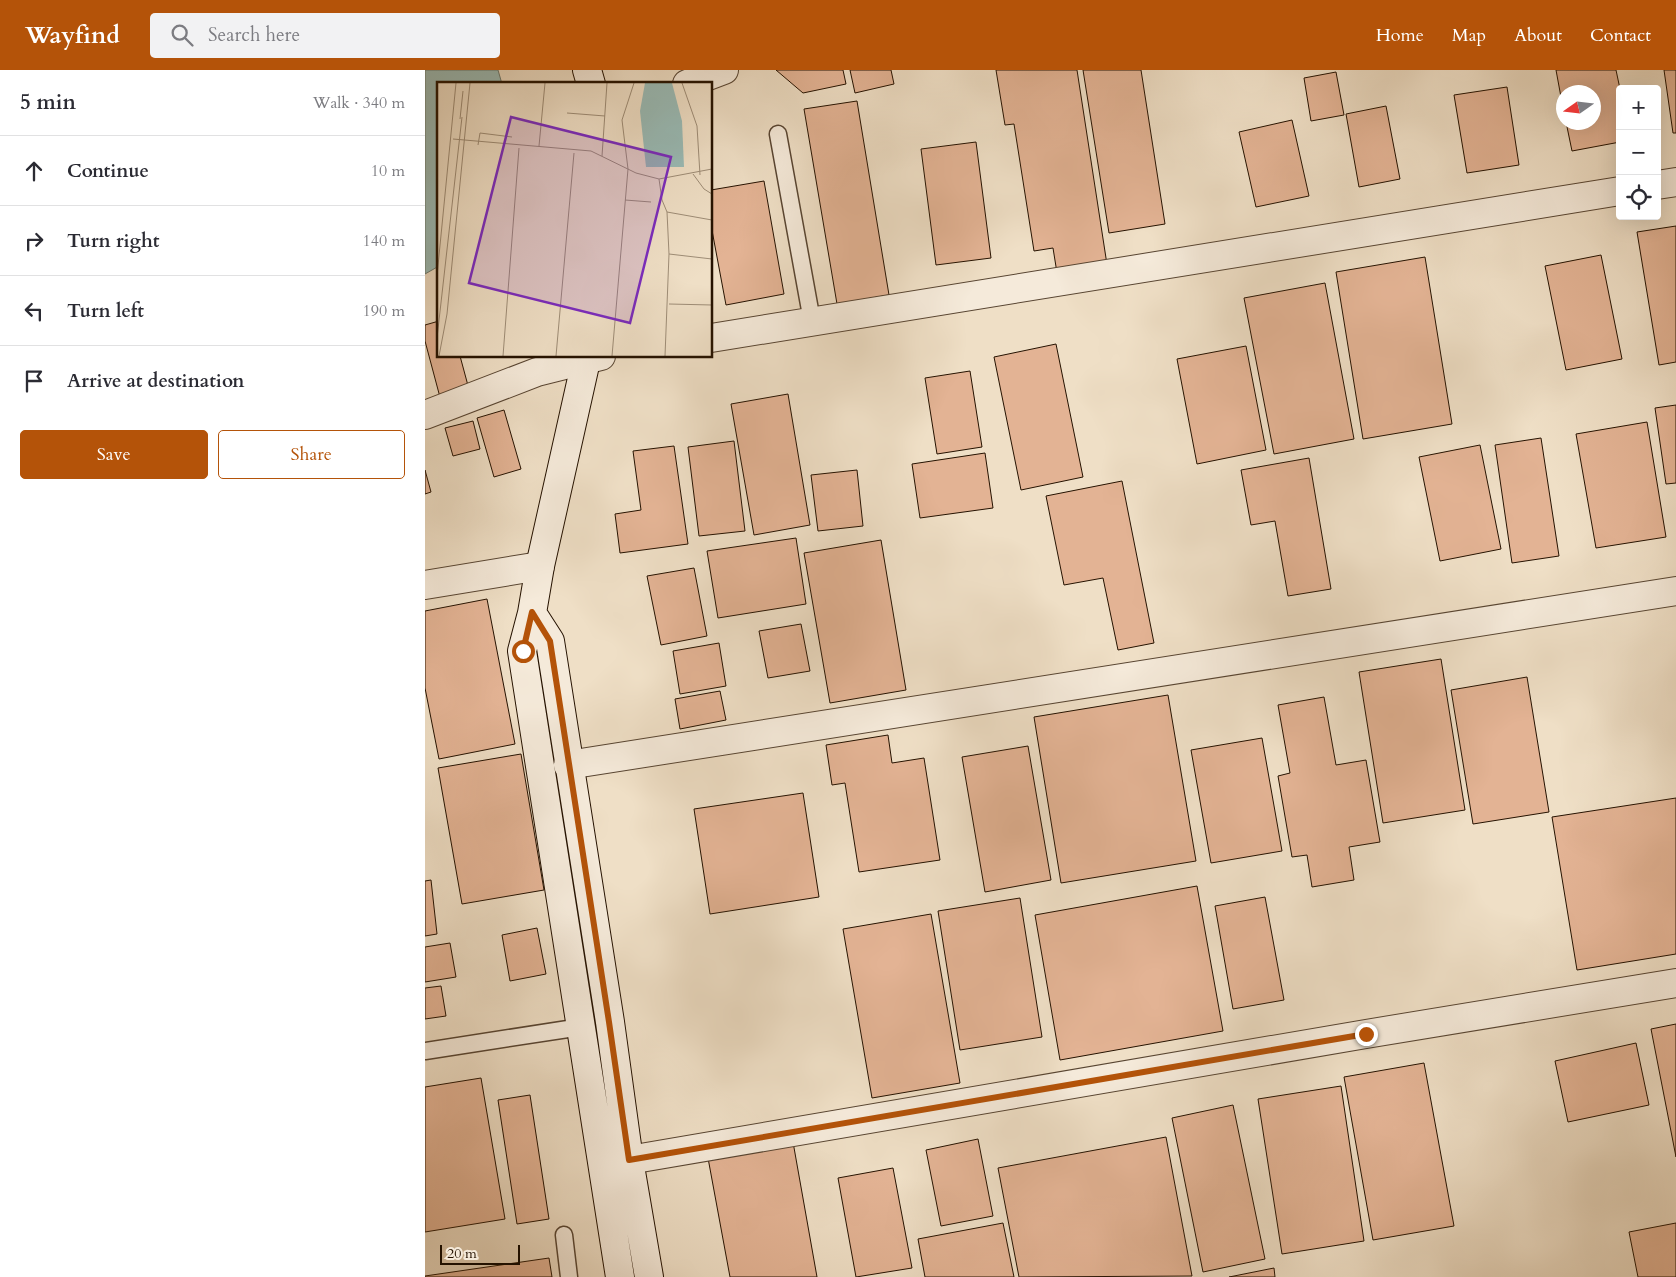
<!DOCTYPE html>
<html lang="en">
<head>
<meta charset="utf-8">
<style>
  body { margin:0; font-family:Cardo,serif; background:#f2f2f3; color:#2b2b33 }
  .controls { position:absolute; right:15px; top:15px; display:grid; overflow:hidden; border-radius:5px; box-shadow:0 5px 20px #0002 }
  .controls button { width:45px; height:45px; display:grid; place-items:center; padding:0; border:0; border-bottom:1px solid #e1e1e2; background:#fff; color:#2b2b33; font:25px sans-serif }
  .compass { position:absolute; left:1131px; top:15px; width:45px; height:45px; border-radius:50%; background:#fff; box-shadow:0 5px 20px #0002; rotate:256deg }
  .scale { position:absolute; left:15px; bottom:12px; width:80px; box-sizing:border-box; padding-left:5px; border:2px solid #251200; border-top:0; font-size:14px; line-height:18px; white-space:nowrap; color:#251200; -webkit-text-stroke:4px #f5eada; paint-order:stroke }
  .stop { position:absolute; width:15px; height:15px; margin:-11px; border:4px solid #b45309; border-radius:50%; background:#fff }
  .stop.end { background:#b45309; border-color:#fff; box-shadow:0 1px 5px #0008 }
  .list { margin:0; padding:0; list-style:none }
  h2 { display:flex; justify-content:space-between; align-items:center; height:65px; margin:0; padding:0 20px; font-size:21px }
  h2 small { font-size:16px; font-weight:400; color:#7c7c81 }
  .list li { display:grid; grid-template-columns:32px 1fr auto; gap:15px; align-items:center; box-sizing:border-box; height:70px; padding:0 20px; border-top:1px solid #e1e1e2 }
  .list b { display:block; font-size:19px; white-space:nowrap }
  .list em { font-size:16px; font-style:normal; color:#7c7c81 }
  .actions { display:flex; gap:10px; padding:15px 20px }
  .actions a { flex:1; padding:11px 0; border:1px solid #b45309; border-radius:5px; text-align:center; font-size:18px; color:#b45309 }
  .actions .main { background:#b45309; color:#fff }
  .icon { flex:none; width:28px; height:28px; fill:none; stroke:currentColor; stroke-width:2; stroke-linecap:round; stroke-linejoin:round }
  .map { position:relative; flex:none; width:1251px; height:1207px; overflow:hidden }
  header { display:flex; align-items:center; gap:30px; box-sizing:border-box; height:70px; padding:0 25px; background:#b45309; color:#fff }
  header strong { font-size:24px }
  nav { display:flex; gap:28px; margin-inline-start:auto; font-size:18px }
  .search { width:350px; height:45px; background:#f2f2f3; display:flex; align-items:center; gap:12px; box-sizing:border-box; padding:0 18px; border-radius:5px; color:#7c7c81; font-size:19px }
  main { display:flex }
  aside { flex:1; background:#fff }
  .map>svg:first-child { display:block }
  .water { fill:#9abcb7; stroke:#6b786e }
  .building { fill:#e3b394; stroke:#251200 }
  .lines { fill:none; stroke-linecap:round; stroke-linejoin:round }
  .service-casing { stroke:#584532; stroke-width:19 }
  .minor-casing { stroke:#584532; stroke-width:30 }
  .secondary-casing { stroke:#251200; stroke-width:30 }
  .service { stroke:#f5eada; stroke-width:16 }
  .minor { stroke:#f5eada; stroke-width:28 }
  .secondary { stroke:#f5eada; stroke-width:28 }
  .route { stroke:#b45309; stroke-width:6 }
  .inset-road { fill:none; stroke:#9e8d77; stroke-width:1 }
  .view { fill:#7b2cbf; fill-opacity:0.15; stroke:#7b2cbf; stroke-width:2.5 }
  .inset-edge { fill:none; stroke:#251200; stroke-width:2.5 }
</style>
</head>
<body>
<header>
<strong>Wayfind</strong>
<div class="search"><svg class="icon" aria-label="search" viewBox="0 0 24 24"><circle cx="10" cy="10" r="6"/><path d="M15 15l6 6"/></svg>Search here</div>
<nav><a>Home</a><a>Map</a><a>About</a><a>Contact</a></nav>
</header>
<main>
<aside>
<h2>5 min<small>Walk · 340 m</small></h2>
<ul class="list">
<li><svg class="icon" aria-label="ahead" viewBox="0 0 24 24"><path d="M12 20V5M6 11l6-6 6 6"/></svg><div><b>Continue</b></div><em>10 m</em></li>
<li><svg class="icon" aria-label="right" viewBox="0 0 24 24"><path d="M7 20v-9h11M14 6l5 5-5 5"/></svg><div><b>Turn right</b></div><em>140 m</em></li>
<li><svg class="icon" aria-label="left" viewBox="0 0 24 24"><path d="M17 20v-9H6M10 6l-5 5 5 5"/></svg><div><b>Turn left</b></div><em>190 m</em></li>
<li><svg class="icon" aria-label="arrive" viewBox="0 0 24 24"><path d="M6 21V4h12l-3 4 3 4H6"/></svg><div><b>Arrive at destination</b></div></li>
</ul>
<div class="actions"><a class="main">Save</a><a>Share</a></div>
</aside>
<div class="map">
<svg width="1251" height="1207" viewBox="0 0 1251 1207">
  <rect width="100%" height="100%" fill="#efdfc6"/>
  <filter id="stains"><feTurbulence type="fractalNoise" baseFrequency=".004" numOctaves="4"/><feColorMatrix values="0 0 0 0 .2 0 0 0 0 .09 0 0 0 0 .02 0 0 0 .5 -.17"/></filter>
  <radialGradient id="worn" r=".72"><stop offset=".6" stop-color="#630" stop-opacity="0"/><stop offset="1" stop-color="#630" stop-opacity=".3"/></radialGradient>
  <!-- water -->
  <path class="water" d="M0 0H73L77 14H14V196L0 204Z"/>
  <!-- building -->
  <path class="building" d="M351 0H418L421 14 378 23Z
    M425 0H466L469 14 430 23Z
    M571 0H652L683 201 633 209 628 178 609 181 589 54 580 55Z
    M658 0H716L740 154 684 163Z
    M1131 0H1191L1195 19V72L1147 81 1141 52H1168V22H1138V38Z
    M1239 0H1251V63H1248Z
    M911 2 919 45 886 51 879 8Z
    M1082 17 1094 95 1042 103 1029 25Z
    M432 31 464 225 412 234 379 39Z
    M961 36 975 109 934 117 921 44Z
    M867 50 884 126 831 137 814 62Z
    M551 72 566 188 511 195 496 79Z
    M339 111 359 224 301 235 286 155V120Z
    M1251 156V292L1234 295 1212 162Z
    M1176 185 1197 289 1141 300 1120 196Z
    M1000 187 1027 354 938 369 911 202Z
    M900 213 929 369 849 384 819 228Z
    M14 251V286H35L45 323 16 331 0 271V255Z
    M631 274 658 407 596 420 569 287Z
    M821 276 841 380 772 394 752 289Z
    M545 301 557 377 512 384 500 308Z
    M363 324 385 455 329 465 306 334Z
    M1251 335V413L1241 414 1230 338Z
    M79 340 96 399 69 407 52 348Z
    M48 351 55 379 28 386 20 358Z
    M1222 352 1241 467 1171 478 1151 364Z
    M1116 368 1134 486 1087 493 1070 375Z
    M309 371 320 461 274 466 263 377Z
    M1055 375 1076 479 1015 491 994 387Z
    M249 376 263 474 195 483 190 444 216 440 208 381Z
    M560 383 568 438 495 448 487 394Z
    M884 388 906 519 863 526 850 451 826 455 816 400Z
    M0 400 6 422 0 424Z
    M432 400 438 456 393 461 386 405Z
    M697 411 729 573 693 580 678 508 639 515 621 426Z
    M371 468 381 534 293 548 282 481Z
    M456 470 481 620 405 633 379 483Z
    M269 498 282 566 236 575 222 506Z
    M62 529 90 674 14 689 0 618V541Z
    M376 554 385 601 343 608 334 561Z
    M294 573 301 616 255 624 248 581Z
    M1016 589 1040 740 958 753 934 602Z
    M1102 607 1124 742 1048 754 1026 620Z
    M295 621 301 650 255 659 250 629Z
    M743 625 771 791 636 813 609 647Z
    M899 627 911 695 941 690 955 772 924 777 929 810 887 817 882 785 867 787 853 706 865 703 853 635Z
    M463 665 467 693 499 688 515 790 434 802 420 713 407 715 401 675Z
    M837 668 857 781 786 793 766 680Z
    M603 676 626 810 560 822 537 687Z
    M96 684 119 820 37 834 13 698Z
    M378 723 394 827 285 844 269 739Z
    M1251 728V884L1152 900 1127 747Z
    M6 810 12 864 0 866V811Z
    M772 816 798 961 635 990 610 845Z
    M840 827 859 930 808 939 790 836Z
    M595 828 617 967 535 980 513 841Z
    M506 844 535 1013 447 1028 418 859Z
    M112 858 121 904 85 911 77 865Z
    M25 873 31 907 0 912V877Z
    M16 916 21 946 0 949V918Z
    M1251 954V1087L1226 959Z
    M1211 973 1224 1035 1143 1052 1130 991Z
    M999 993 1029 1156 948 1170 919 1007Z
    M56 1008 80 1149 0 1162V1017Z
    M916 1016 939 1171 857 1184 833 1029Z
    M105 1025 124 1149 92 1154 73 1030Z
    M808 1035 840 1189 778 1202 747 1048Z
    M741 1067 767 1206 594 1207 573 1098Z
    M553 1069 568 1146 516 1156 501 1080Z
    M368 1072 392 1207H305L283 1088Z
    M468 1098 487 1198 431 1207 413 1108Z
    M578 1153 589 1207H500L493 1169Z
    M1251 1153V1207H1213L1204 1162Z
    M124 1188 127 1207H0V1206Z
    M849 1198 850 1207H804Z"/>
  <g class="lines">
    <defs>
      <path id="service" d="M353 64 387 251
        M0 981 156 957
        M139 1165 144 1207"/>
      <path id="minor" d="M262 14 299 0
        M1232 115 1251 112
        M286 268 1195 121
        M0 345 112 302 176 286
        M0 515 115 496
        M143 695 1251 521
        M204 1090 941 964 1251 913"/>
      <path id="secondary" d="M162 0 166 14
        M162 286 115 496 107 543 97 581 195 1207
        M107 543 125 571 185 952 204 1090 224 1207"/>
    </defs>
    <!-- service casing -->
    <use href="#service" class="service-casing"/>
    <!-- minor casing -->
    <use href="#minor" class="minor-casing"/>
    <!-- secondary casing -->
    <use href="#secondary" class="secondary-casing"/>
    <!-- service -->
    <use href="#service" class="service"/>
    <!-- minor -->
    <use href="#minor" class="minor"/>
    <!-- secondary -->
    <use href="#secondary" class="secondary"/>
  </g>
  <g class="lines">
    <!-- route -->
    <path class="route" d="M98 581 107 542 125 571 184 952 204 1090 941 964"/>
  </g>
  <!-- overview -->
  <g transform="translate(12 12)">
    <rect width="275" height="275" fill="#efdfc6"/>
    <path d="M208 1H235L245 39 247 85H209L203 29Z" fill="#9abcb7"/>
    <path class="inset-road" d="M245 1 260 44 263 93M130 31 168 34M23 37 26 9M16 57 154 69 199 91 222 97 275 87M41 63 43 51 75 55M102 64 108 1M165 74 170 1M256 92 267 107 275 112M222 97 225 118 230 130 232 172 228 274M188 118 214 120M230 130 275 138M232 172 275 177M0 194 19 1M232 222 275 223M0 256 25 35M2 274 10 232 33 1M66 274 82 66M119 274 137 71M175 274 191 87 185 38 197 1"/>
    <path class="view" d="M74 35 234 75 193 241 32 201Z"/>
    <rect width="275" height="275" class="inset-edge"/>
  </g>
  <rect width="100%" height="100%" filter="url(#stains)"/>
  <rect width="100%" height="100%" fill="url(#worn)"/>
</svg>
<div class="controls">
<button>+</button>
<button>−</button>
<button><svg class="icon" aria-label="locate" viewBox="0 0 24 24"><circle cx="12" cy="12" r="6"/><path d="M12 2v4M12 18v4M2 12h4M18 12h4"/></svg></button>
</div>
<svg class="compass" viewBox="-18 -18 36 36"><path d="M0-13l5 13h-10z" fill="#e53935"/><path d="M0 13l5-13h-10z" fill="#7c7c81"/></svg>
<div class="scale">20 m</div>
<div class="stop" style="left:98px;top:581px"></div>
<div class="stop end" style="left:941px;top:964px"></div>
</div>
</main>
</body>
</html>
